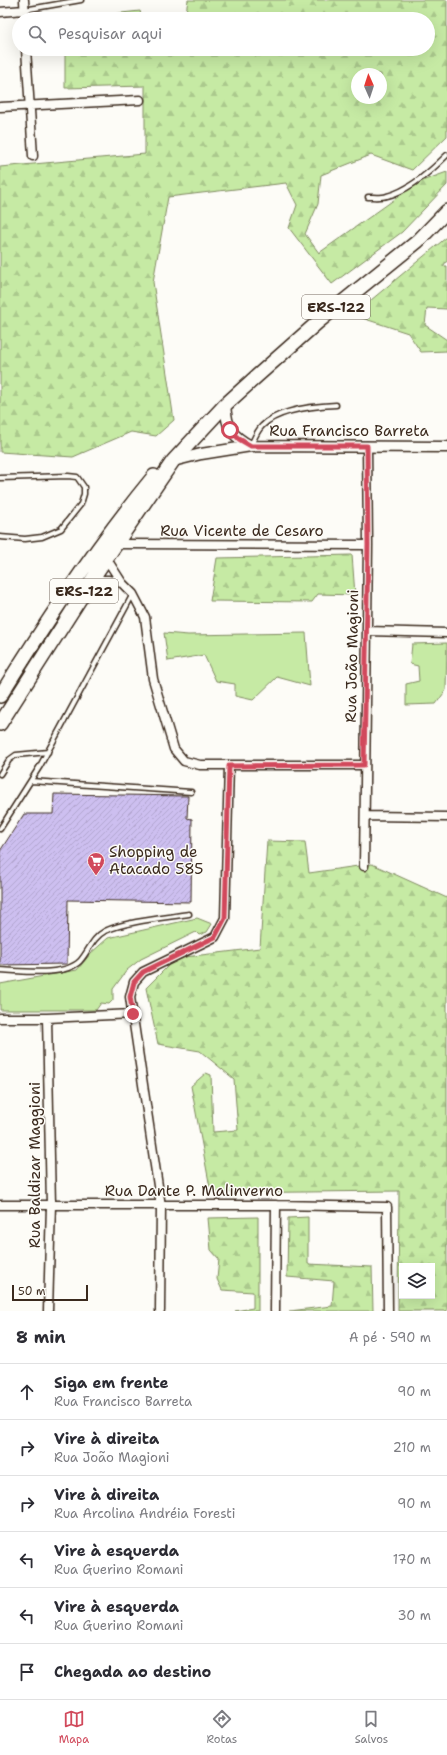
<!DOCTYPE html>
<html lang="pt">
<head>
<meta charset="utf-8">
<style>
  body { margin:0; font-family:"Shantell Sans",sans-serif; background:#f7f7f7; color:#2b2b33 }
  .controls { position:absolute; right:12px; bottom:12px; display:grid; overflow:hidden; border-radius:0px; box-shadow:0 4px 16px #0002 }
  .controls button { width:36px; height:36px; display:grid; place-items:center; padding:0; border:0; border-bottom:1px solid #e1e1e2; background:#fff; color:#2b2b33; font:20px sans-serif }
  .compass { position:absolute; left:351px; top:68px; width:36px; height:36px; border-radius:50%; background:#fff; box-shadow:0 4px 16px #0002; rotate:357deg }
  .scale { position:absolute; left:12px; bottom:10px; width:76px; box-sizing:border-box; padding-left:4px; border:2px solid #3b2a1e; border-top:0; font-size:11px; line-height:14px; white-space:nowrap; color:#3b2a1e; -webkit-text-stroke:3px #fdfcf7; paint-order:stroke }
  .stop { position:absolute; width:12px; height:12px; margin:-9px; border:3px solid #d1495b; border-radius:50%; background:#fff }
  .stop.end { background:#d1495b; border-color:#fff; box-shadow:0 1px 4px #0008 }
  .list { margin:0; padding:0; list-style:none }
  h2 { display:flex; justify-content:space-between; align-items:center; height:52px; margin:0; padding:0 16px; font-size:17px }
  h2 small { font-size:13px; font-weight:400; color:#7c7c81 }
  .list li { display:grid; grid-template-columns:26px 1fr auto; gap:12px; align-items:center; box-sizing:border-box; height:56px; padding:0 16px; border-top:1px solid #e1e1e2 }
  .list b { display:block; font-size:15px; white-space:nowrap }
  .list p { margin:0; font-size:13px; white-space:nowrap; color:#7c7c81 }
  .list em { font-size:13px; font-style:normal; color:#7c7c81 }
  .icon { flex:none; width:22px; height:22px; fill:none; stroke:currentColor; stroke-width:2; stroke-linecap:round; stroke-linejoin:round }
  .map { position:relative; flex:none; width:447px; height:1311px; overflow:hidden }
  .search { position:absolute; background:#fff; box-shadow:0 4px 16px #0002; left:12px; right:12px; top:12px; height:44px; display:flex; align-items:center; gap:10px; box-sizing:border-box; padding:0 14px; border-radius:22px; color:#7c7c81; font-size:15px }
  .sheet { height:388px; background:#fff }
  nav { display:flex; justify-content:space-around; align-items:center; box-sizing:border-box; height:56px; border-top:1px solid #e1e1e2; background:#fff; font-size:11px; color:#7c7c81 }
  nav a { display:grid; justify-items:center; gap:2px }
  nav .on { color:#d1495b }
  .map>svg:first-child { display:block }
  .grass { fill:#c6eaa4; stroke:#808a61 }
  .forest { fill:url(#forest-firs); stroke:#808a61; fill-rule:evenodd }
  .building { fill:url(#building-hatch); stroke:#3b2a1e }
  .lines { fill:none; stroke-linecap:round; stroke-linejoin:round }
  .service-casing { stroke:#3b2a1e; stroke-width:7 }
  .minor-casing { stroke:#3b2a1e; stroke-width:11 }
  .tertiary-casing { stroke:#3b2a1e; stroke-width:13 }
  .trunk-casing { stroke:#3b2a1e; stroke-width:16 }
  .service { stroke:#fdfcf7; stroke-width:4 }
  .minor { stroke:#fdfcf7; stroke-width:8 }
  .tertiary { stroke:#fdfcf7; stroke-width:10 }
  .trunk { stroke:#fdfcf7; stroke-width:13 }
  .route { stroke:#d1495b; stroke-width:5 }
  .labels { text-anchor:middle; dominant-baseline:central; stroke-width:3; stroke-linejoin:round; paint-order:stroke }
  .shield { fill:#fdfcf7; stroke:#75695f; stroke-width:1 }
  .shield-label { font-size:14px; font-weight:bold; fill:#3b2a1e }
  .street-label { font-size:15px; fill:#3b2a1e; stroke:#fdfcf7 }
  .poi-label { font-size:15px; fill:#3b2a1e; stroke:#fdfcf7; text-anchor:start }
</style>
</head>
<body>
<div class="map">
<svg width="447" height="1311" viewBox="0 0 447 1311">
  <defs>
    <pattern id="forest-firs" width="22" height="20" patternUnits="userSpaceOnUse"><rect width="22" height="20" fill="#c6eaa4"/><path d="M5 1l3.5 6h-7zM16 11l3.5 6h-7z" fill="#abc98d"/></pattern>
    <pattern id="building-hatch" width="6" height="6" patternUnits="userSpaceOnUse"><rect width="6" height="6" fill="#cdbff0"/><path d="M-1 1l2-2M0 6l6-6M5 7l2-2" fill="none" stroke="#b1a4cd"/></pattern>
  </defs>
  <rect width="100%" height="100%" fill="#fdfcf7"/>
  <filter id="ink" filterUnits="userSpaceOnUse"><feTurbulence type="fractalNoise" baseFrequency=".025" numOctaves="2"/><feDisplacementMap in="SourceGraphic" scale="8" xChannelSelector="R" yChannelSelector="G"/><feConvolveMatrix kernelMatrix="1 2 1 2 8 2 1 2 1" color-interpolation-filters="sRGB"/></filter>
  <g filter="url(#ink)">
    <!-- grass -->
    <path class="grass" d="M164 633 188 635 306 633 310 686 277 677 253 700 235 696V684L216 681 204 655 168 661Z
      M447 643 446 690 436 704 406 705V684L419 681 418 666 410 664 412 644Z
      M197 918 212 924 207 932 199 935 196 932 141 959 127 970 113 989V1000L109 1004 101 1003 96 1010H0V984L77 970 91 953 108 938Z"/>
    <!-- forest -->
    <path class="forest" d="M188 0H447V136L412 170 371 155 321 175 318 204 305 234 319 253 419 182 447 172V185L402 232 332 284 289 228 297 205 286 183 168 197 153 282 174 420 156 436 131 432 73 457 0 452V167L145 154V86L65 88V49H428V19H185ZM357 74H381V98H357Z
      M140 11 142 19H65Z
      M447 237V261L443 266H447V309L427 308 425 325 447 340V351L421 352 408 333 353 315Z
      M352 555 355 595 318 594 312 602 210 601 217 558Z
      M267 841 305 842 309 873 372 864 447 898V1311H398L399 1191 211 1193 191 1086 206 1073 211 1075 213 1132 238 1130 234 1079 200 1051 158 1044 146 988 176 958 260 948ZM402 1266H432V1296H402Z
      M258 1217V1311H235L253 1308V1292L222 1290 217 1279 219 1259 211 1250 208 1218Z
      M308 1217V1264L372 1267 373 1311H289L332 1306 334 1281 287 1277 288 1218Z"/>
    <!-- building -->
    <path class="building" d="M54 794 188 796 187 818 192 819 191 902 68 900 67 964 0 965V851L24 814H53Z"/>
    <g class="lines">
      <defs>
        <path id="service" d="M24 10 81 0
          M368 197C374 197 382 198 387 196 409 191 431 171 447 155
          M251 445C254 439 257 431 262 426 278 409 314 406 336 405
          M0 478 68 476 77 477 84 487V494L81 504 61 529 42 537 25 539 0 537
          M0 774 9 760 16 755 48 752
          M31 781 191 792
          M0 829 40 766 133 594
          M0 970C22 971 64 977 80 961 89 951 92 938 105 931 128 921 164 918 189 914"/>
        <path id="minor" d="M24 0 25 19
          M0 12 24 10
          M26 49 33 156
          M0 107 140 100
          M116 544 368 545
          M106 558 122 583 133 594 145 617 153 679 174 749 184 761 200 765H364
          M92 580H108L122 583
          M367 631 447 633
          M365 816 447 817
          M364 866 368 545 367 446
          M0 1018H47L133 1014
          M47 1018 51 1205 48 1311
          M0 1205H276L387 1207 388 1311
          M160 1311 161 1206 130 997 134 982 143 972 215 937 225 918 229 765
          M275 1311 276 1205"/>
        <path id="tertiary" d="M225 405C227 428 230 435 251 446
          M173 461 201 454 251 446 447 447"/>
        <path id="trunk" d="M0 696C47 620 97 545 154 476
          M0 724 99 569 173 461 225 405 257 376 318 322 418 241 447 211"/>
      </defs>
      <!-- service casing -->
      <use href="#service" class="service-casing"/>
      <!-- minor casing -->
      <use href="#minor" class="minor-casing"/>
      <!-- tertiary casing -->
      <use href="#tertiary" class="tertiary-casing"/>
      <!-- trunk casing -->
      <use href="#trunk" class="trunk-casing"/>
      <!-- service -->
      <use href="#service" class="service"/>
      <!-- minor -->
      <use href="#minor" class="minor"/>
      <!-- tertiary -->
      <use href="#tertiary" class="tertiary"/>
      <!-- trunk -->
      <use href="#trunk" class="trunk"/>
    </g>
  </g>
  <g class="lines" filter="url(#ink)">
    <!-- route -->
    <path class="route" d="M133 1014 130 997 134 982 143 972 215 937 225 918 229 766 364 765 368 545 367 446H251L239 439 230 430"/>
  </g>
  <!-- icons -->
  <defs>
    <symbol id="supermarket-pin" viewBox="-11 -11 22 30"><path d="M0 17L-7.5 6A9.5 9.5 0 1 1 7.5 6Z" fill="#d1495b" stroke="#fdfcf7"/><path d="M-6-5.5h2.5l.6 2H6L4.5 2H-2.5L-4.4-4H-6ZM-1.5 3.2a1.3 1.3 0 1 0 .1 0ZM3 3.2a1.3 1.3 0 1 0 .1 0Z" fill="#fff"/></symbol>
  </defs>
  <g fill-rule="evenodd">
    <use href="#supermarket-pin" x="86" y="851" width="20" height="27"/>
  </g>
  <g class="labels">
    <!-- shield labels -->
    <g class="shield">
      <rect x="302" y="295" width="68" height="24" rx="3"/>
      <rect x="50" y="579" width="68" height="24" rx="3"/>
    </g>
    <g class="shield-label">
      <text x="336" y="307">ERS-122</text>
      <text x="84" y="591">ERS-122</text>
    </g>
    <!-- street labels -->
    <g class="street-label">
      <text x="349" y="431">Rua Francisco Barreta</text>
      <text x="242" y="531">Rua Vicente de Cesaro</text>
      <text transform="translate(352 656) rotate(-89)">Rua João Magioni</text>
      <text transform="translate(35 1165) rotate(-90)">Rua Baldizar Maggioni</text>
      <text x="194" y="1191">Rua Dante P. Malinverno</text>
    </g>
    <!-- poi labels -->
    <g class="poi-label">
      <text x="109" y="852">Shopping de<tspan x="109" dy="17">Atacado 585</tspan></text>
    </g>
  </g>
</svg>
<div class="controls">
<button><svg class="icon" aria-label="layers" viewBox="0 0 24 24"><path d="M12 4l9 5-9 5-9-5zM3 14l9 5 9-5"/></svg></button>
</div>
<svg class="compass" viewBox="-18 -18 36 36"><path d="M0-13l5 13h-10z" fill="#e53935"/><path d="M0 13l5-13h-10z" fill="#7c7c81"/></svg>
<div class="scale">50 m</div>
<div class="stop" style="left:230px;top:430px"></div>
<div class="stop end" style="left:133px;top:1014px"></div>
<div class="search"><svg class="icon" aria-label="search" viewBox="0 0 24 24"><circle cx="10" cy="10" r="6"/><path d="M15 15l6 6"/></svg>Pesquisar aqui</div>
</div>
<section class="sheet">
<h2>8 min<small>A pé · 590 m</small></h2>
<ul class="list">
<li><svg class="icon" aria-label="ahead" viewBox="0 0 24 24"><path d="M12 20V5M6 11l6-6 6 6"/></svg><div><b>Siga em frente</b><p>Rua Francisco Barreta</p></div><em>90 m</em></li>
<li><svg class="icon" aria-label="right" viewBox="0 0 24 24"><path d="M7 20v-9h11M14 6l5 5-5 5"/></svg><div><b>Vire à direita</b><p>Rua João Magioni</p></div><em>210 m</em></li>
<li><svg class="icon" aria-label="right" viewBox="0 0 24 24"><path d="M7 20v-9h11M14 6l5 5-5 5"/></svg><div><b>Vire à direita</b><p>Rua Arcolina Andréia Foresti</p></div><em>90 m</em></li>
<li><svg class="icon" aria-label="left" viewBox="0 0 24 24"><path d="M17 20v-9H6M10 6l-5 5 5 5"/></svg><div><b>Vire à esquerda</b><p>Rua Guerino Romani</p></div><em>170 m</em></li>
<li><svg class="icon" aria-label="left" viewBox="0 0 24 24"><path d="M17 20v-9H6M10 6l-5 5 5 5"/></svg><div><b>Vire à esquerda</b><p>Rua Guerino Romani</p></div><em>30 m</em></li>
<li><svg class="icon" aria-label="arrive" viewBox="0 0 24 24"><path d="M6 21V4h12l-3 4 3 4H6"/></svg><div><b>Chegada ao destino</b></div></li>
</ul>
</section>
<nav>
<a class="on"><svg class="icon" aria-label="map" viewBox="0 0 24 24"><path d="M3 6l6-2 6 2 6-2v14l-6 2-6-2-6 2zM9 4v14M15 6v14"/></svg>Mapa</a>
<a><svg class="icon" aria-label="directions" viewBox="0 0 24 24"><path d="M12 3l9 9-9 9-9-9zM9 14v-3h6M13 9l2 2-2 2"/></svg>Rotas</a>
<a><svg class="icon" aria-label="saved" viewBox="0 0 24 24"><path d="M7 4h10v16l-5-4-5 4z"/></svg>Salvos</a>
</nav>
</body>
</html>
